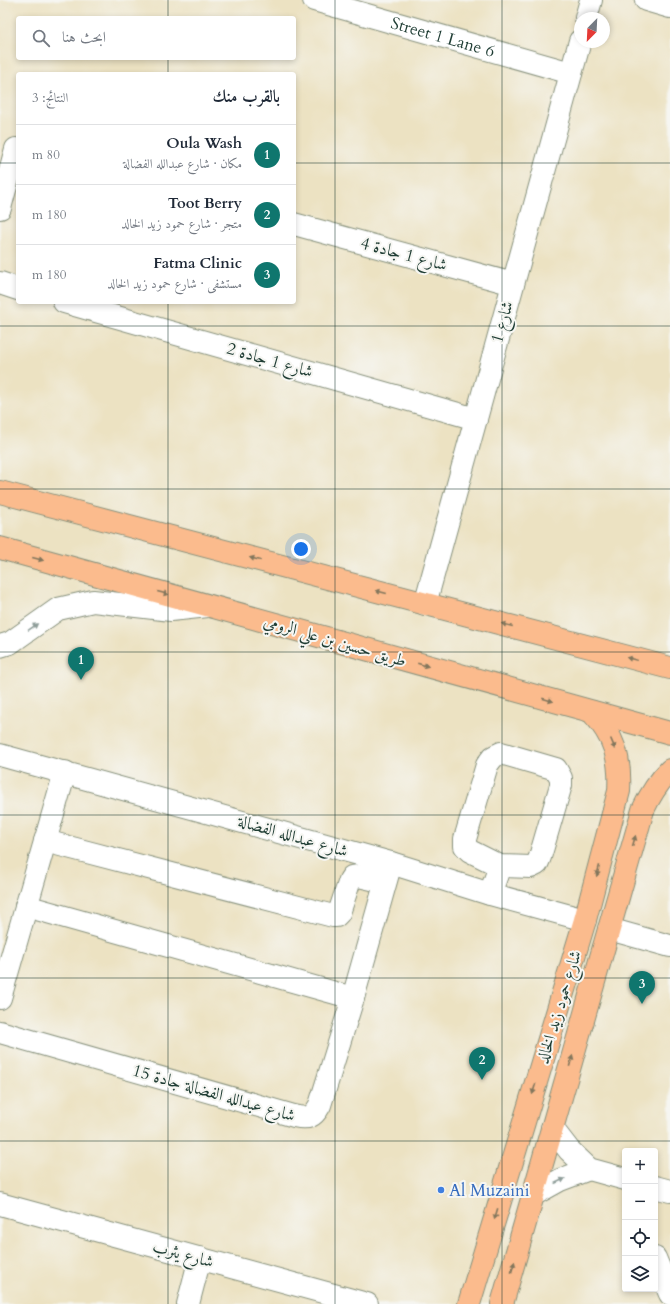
<!DOCTYPE html>
<html lang="ar">
<head>
<meta charset="utf-8">
<style>
  body { margin:0; font-family:Cardo,Amiri,serif; background:#f2f2f3; color:#1f2937; direction:rtl }
  .controls { position:absolute; right:12px; bottom:12px; display:grid; overflow:hidden; border-radius:4px; box-shadow:0 2px 6px #0003 }
  .controls button { width:36px; height:36px; display:grid; place-items:center; padding:0; border:0; border-bottom:1px solid #e0e1e3; background:#fff; color:#1f2937; font:20px sans-serif }
  .compass { position:absolute; left:574px; top:12px; width:36px; height:36px; border-radius:50%; background:#fff; box-shadow:0 2px 6px #0003; rotate:204deg }
  .you { position:absolute; left:301px; top:549px; width:14px; height:14px; margin:-10px; border:3px solid #fff; border-radius:50%; background:#1a73e8; box-shadow:0 0 0 6px #1a73e833 }
  .badge { display:grid; place-items:center; width:26px; height:26px; border-radius:50%; background:#0f766e; color:#fff; font-size:13px; font-weight:700 }
  .pin { position:absolute; translate:-50% -33px; filter:drop-shadow(0 1px 2px #0008) }
  .pin::after { content:''; position:absolute; top:21px; width:14px; height:12px; background:inherit; clip-path:polygon(0 0,100% 0,50% 100%) }
  .list { margin:0; padding:0; list-style:none }
  h2 { display:flex; justify-content:space-between; align-items:center; height:52px; margin:0; padding:0 16px; font-size:17px }
  h2 small { font-size:13px; font-weight:400; color:#747a83 }
  .list li { display:grid; grid-template-columns:26px 1fr auto; gap:12px; align-items:center; box-sizing:border-box; height:60px; padding:0 16px; border-top:1px solid #e0e1e3 }
  .list b { display:block; font-size:15px; white-space:nowrap }
  .list p { margin:0; font-size:13px; white-space:nowrap; color:#747a83 }
  .list em { font-size:13px; font-style:normal; color:#747a83 }
  .icon { flex:none; width:22px; height:22px; fill:none; stroke:currentColor; stroke-width:2; stroke-linecap:round; stroke-linejoin:round }
  .map { position:relative; flex:none; width:670px; height:1304px; overflow:hidden; direction:ltr }
  .search { position:absolute; background:#fff; box-shadow:0 2px 6px #0003; left:16px; top:16px; width:280px; height:44px; display:flex; align-items:center; gap:10px; box-sizing:border-box; padding:0 14px; border-radius:4px; color:#747a83; font-size:15px }
  .panel { position:absolute; background:#fff; box-shadow:0 2px 6px #0003; left:16px; top:72px; width:280px; height:232px; border-radius:4px; direction:rtl }
  .map>svg:first-child { display:block }
  .lines { fill:none; stroke-linecap:round; stroke-linejoin:round }
  .minor-casing { stroke:#86907b; stroke-width:24 }
  .major-casing { stroke:#86907b; stroke-width:24 }
  .highway-casing { stroke:#86907b; stroke-width:24 }
  .minor { stroke:#fff; stroke-width:22 }
  .major { stroke:#fbbb8d; stroke-width:22 }
  .highway { stroke:#fbbb8d; stroke-width:22 }
  .oneway { fill:#82765c }
  .oneway2 { fill:#8f9e9a }
  .grid { fill:none; stroke:#1f3d34; stroke-width:1; stroke-opacity:0.55 }
  .shop-dot { fill:#3f7fe0; stroke:#f6f6f2; stroke-width:1.5 }
  .labels { text-anchor:middle; dominant-baseline:central; stroke-width:4; stroke-linejoin:round; paint-order:stroke }
  .street-label { font-size:17px; fill:#1f3d34; stroke:#f6f6f2 }
  .shop-label { font-size:17px; fill:#366cbe; stroke:#f6f6f2; text-anchor:start }
</style>
</head>
<body>
<div class="map">
<svg width="670" height="1304" viewBox="0 0 670 1304">
  <rect width="100%" height="100%" fill="#f6f6f2"/>
  <filter id="ink" filterUnits="userSpaceOnUse"><feTurbulence type="fractalNoise" baseFrequency=".025" numOctaves="2"/><feDisplacementMap in="SourceGraphic" scale="8" xChannelSelector="R" yChannelSelector="G"/><feConvolveMatrix kernelMatrix="1 2 1 2 8 2 1 2 1" color-interpolation-filters="sRGB"/></filter>
  <filter id="wash" filterUnits="userSpaceOnUse"><feTurbulence type="fractalNoise" baseFrequency=".012" numOctaves="4" result="noise"/><feDisplacementMap in="SourceGraphic" scale="16" xChannelSelector="R" yChannelSelector="G"/><feGaussianBlur stdDeviation="0.9" result="paint"/><feColorMatrix in="noise" values="0 0 0 0 0 0 0 0 0 0 0 0 0 0 0 0 0 1.4 0 .05"/><feComposite in="paint" operator="in"/></filter>
  <g filter="url(#wash)">
    <rect width="100%" height="100%" fill="#ece2c2"/>
  </g>
  <g filter="url(#ink)">
    <g class="lines">
      <defs>
        <g id="minor">
          <path id="s1" d="M314 0 571 73"/>
          <path d="M646 0 670 7"/>
          <path d="M586 18 591 0"/>
          <path d="M0 208 16 149"/>
          <path d="M294 224 513 284"/>
          <path d="M0 283 18 289"/>
          <path d="M64 302 476 419"/>
          <path d="M425 604 580 41"/>
          <path d="M0 646 10 643 58 609 93 601 171 610 208 606"/>
          <path d="M0 755 391 863 490 894 585 920"/>
          <path d="M45 841 333 916H336L339 913 350 880 352 877 359 876 385 882"/>
          <path d="M490 894 500 866 470 851 465 846V839L487 765 493 757 501 753 556 769 561 778V785L540 857 537 864 531 867 500 866"/>
          <path d="M26 906 353 998"/>
          <path d="M609 929 670 946"/>
          <path d="M0 998 65 772"/>
          <path d="M0 1032 294 1116C308 1119 313 1118 320 1105L353 998 391 863"/>
          <path d="M552 1128 569 1150 589 1169 625 1179"/>
          <path d="M655 1187 670 1191"/>
          <path d="M533 1195 560 1180 589 1169"/>
          <path d="M0 1204 367 1304"/>
          <path d="M655 1258 670 1294"/>
          <path d="M188 1304 200 1258"/>
        </g>
        <path id="major" d="M469 1304 585 920 619 791C621 758 614 736 592 712
          M502 1304 643 810C650 795 658 782 670 770"/>
        <path id="highway" d="M0 492 670 668
          M0 548 670 733"/>
      </defs>
      <!-- minor casing -->
      <use href="#minor" class="minor-casing"/>
      <!-- major casing -->
      <use href="#major" class="major-casing"/>
      <!-- highway casing -->
      <use href="#highway" class="highway-casing"/>
      <!-- minor -->
      <use href="#minor" class="minor"/>
      <!-- major -->
      <use href="#major" class="major"/>
      <!-- highway -->
      <use href="#highway" class="highway"/>
    </g>
    <!-- one-way arrows -->
    <defs><path id="oneway-solid" d="M-6-.8H1V-3.2L6.5 0L1 3.2V.8H-6Z"/></defs>
    <g class="oneway">
      <use href="#oneway-solid" transform="translate(38 559) rotate(15)"/>
      <use href="#oneway-solid" transform="translate(255 559) rotate(-165)"/>
      <use href="#oneway-solid" transform="translate(381 592) rotate(-165)"/>
      <use href="#oneway-solid" transform="translate(163 593) rotate(15)"/>
      <use href="#oneway-solid" transform="translate(507 625) rotate(-165)"/>
      <use href="#oneway-solid" transform="translate(632 659) rotate(-165)"/>
      <use href="#oneway-solid" transform="translate(423 665) rotate(16)"/>
      <use href="#oneway-solid" transform="translate(548 700) rotate(16)"/>
      <use href="#oneway-solid" transform="translate(613 744) rotate(67)"/>
      <use href="#oneway-solid" transform="translate(634 841) rotate(-74)"/>
      <use href="#oneway-solid" transform="translate(598 871) rotate(105)"/>
      <use href="#oneway-solid" transform="translate(571 1061) rotate(-74)"/>
      <use href="#oneway-solid" transform="translate(534 1089) rotate(107)"/>
      <use href="#oneway-solid" transform="translate(496 1214) rotate(107)"/>
      <use href="#oneway-solid" transform="translate(513 1267) rotate(-74)"/>
    </g>
    <g class="oneway2">
      <use href="#oneway-solid" transform="translate(33 627) rotate(-35)"/>
      <use href="#oneway-solid" transform="translate(560 1181) rotate(-25)"/>
    </g>
  </g>
  <!-- grid -->
  <path class="grid" d="M168 0V18M335 0V1304M502 0V1304M168 58V74M0 163H18M294 163H670M168 302V1304M0 326H670M0 489H670M0 652H670M0 815H670M0 978H670M0 1141H670"/>
  <!-- markers -->
  <circle class="shop-dot" cx="441" cy="1190" r="4"/>
  <g class="labels">
    <!-- street labels -->
    <g class="street-label">
      <text stroke="none"><textPath href="#s1" startOffset="134">Street 1 Lane 6</textPath></text>
      <text transform="translate(404 254) rotate(15)">شارع 1 جادة 4</text>
      <text transform="translate(502 322) rotate(-74)">شارع 1</text>
      <text transform="translate(270 360) rotate(16)">شارع 1 جادة 2</text>
      <text transform="translate(335 641) rotate(16)">طريق حسين بن علي الرومي</text>
      <text transform="translate(293 836) rotate(16)">شارع عبدالله الفضالة</text>
      <text transform="translate(559 1007) rotate(-73)">شارع حمود زيد الخالد</text>
      <text transform="translate(214 1093) rotate(16)">شارع عبدالله الفضالة جادة 15</text>
      <text transform="translate(183 1254) rotate(15)">شارع يثرب</text>
    </g>
    <!-- shop labels -->
    <g class="shop-label">
      <text x="449" y="1190">Al Muzaini</text>
    </g>
  </g>
</svg>
<div class="controls">
<button>+</button>
<button>−</button>
<button><svg class="icon" aria-label="locate" viewBox="0 0 24 24"><circle cx="12" cy="12" r="6"/><path d="M12 2v4M12 18v4M2 12h4M18 12h4"/></svg></button>
<button><svg class="icon" aria-label="layers" viewBox="0 0 24 24"><path d="M12 4l9 5-9 5-9-5zM3 14l9 5 9-5"/></svg></button>
</div>
<svg class="compass" viewBox="-18 -18 36 36"><path d="M0-13l5 13h-10z" fill="#e53935"/><path d="M0 13l5-13h-10z" fill="#747a83"/></svg>
<div class="you"></div>
<div class="pin badge" style="left:81px;top:680px">1</div>
<div class="pin badge" style="left:482px;top:1080px">2</div>
<div class="pin badge" style="left:642px;top:1004px">3</div>
<div class="search"><svg class="icon" aria-label="search" viewBox="0 0 24 24"><circle cx="10" cy="10" r="6"/><path d="M15 15l6 6"/></svg>ابحث هنا</div>
<section class="panel">
<h2>بالقرب منك<small>النتائج: 3</small></h2>
<ul class="list">
<li><span class="badge">1</span><div><b>Oula Wash</b><p>مكان · شارع عبدالله الفضالة</p></div><em>80 m</em></li>
<li><span class="badge">2</span><div><b>Toot Berry</b><p>متجر · شارع حمود زيد الخالد</p></div><em>180 m</em></li>
<li><span class="badge">3</span><div><b>Fatma Clinic</b><p>مستشفى · شارع حمود زيد الخالد</p></div><em>180 m</em></li>
</ul>
</section>
</div>
</body>
</html>
